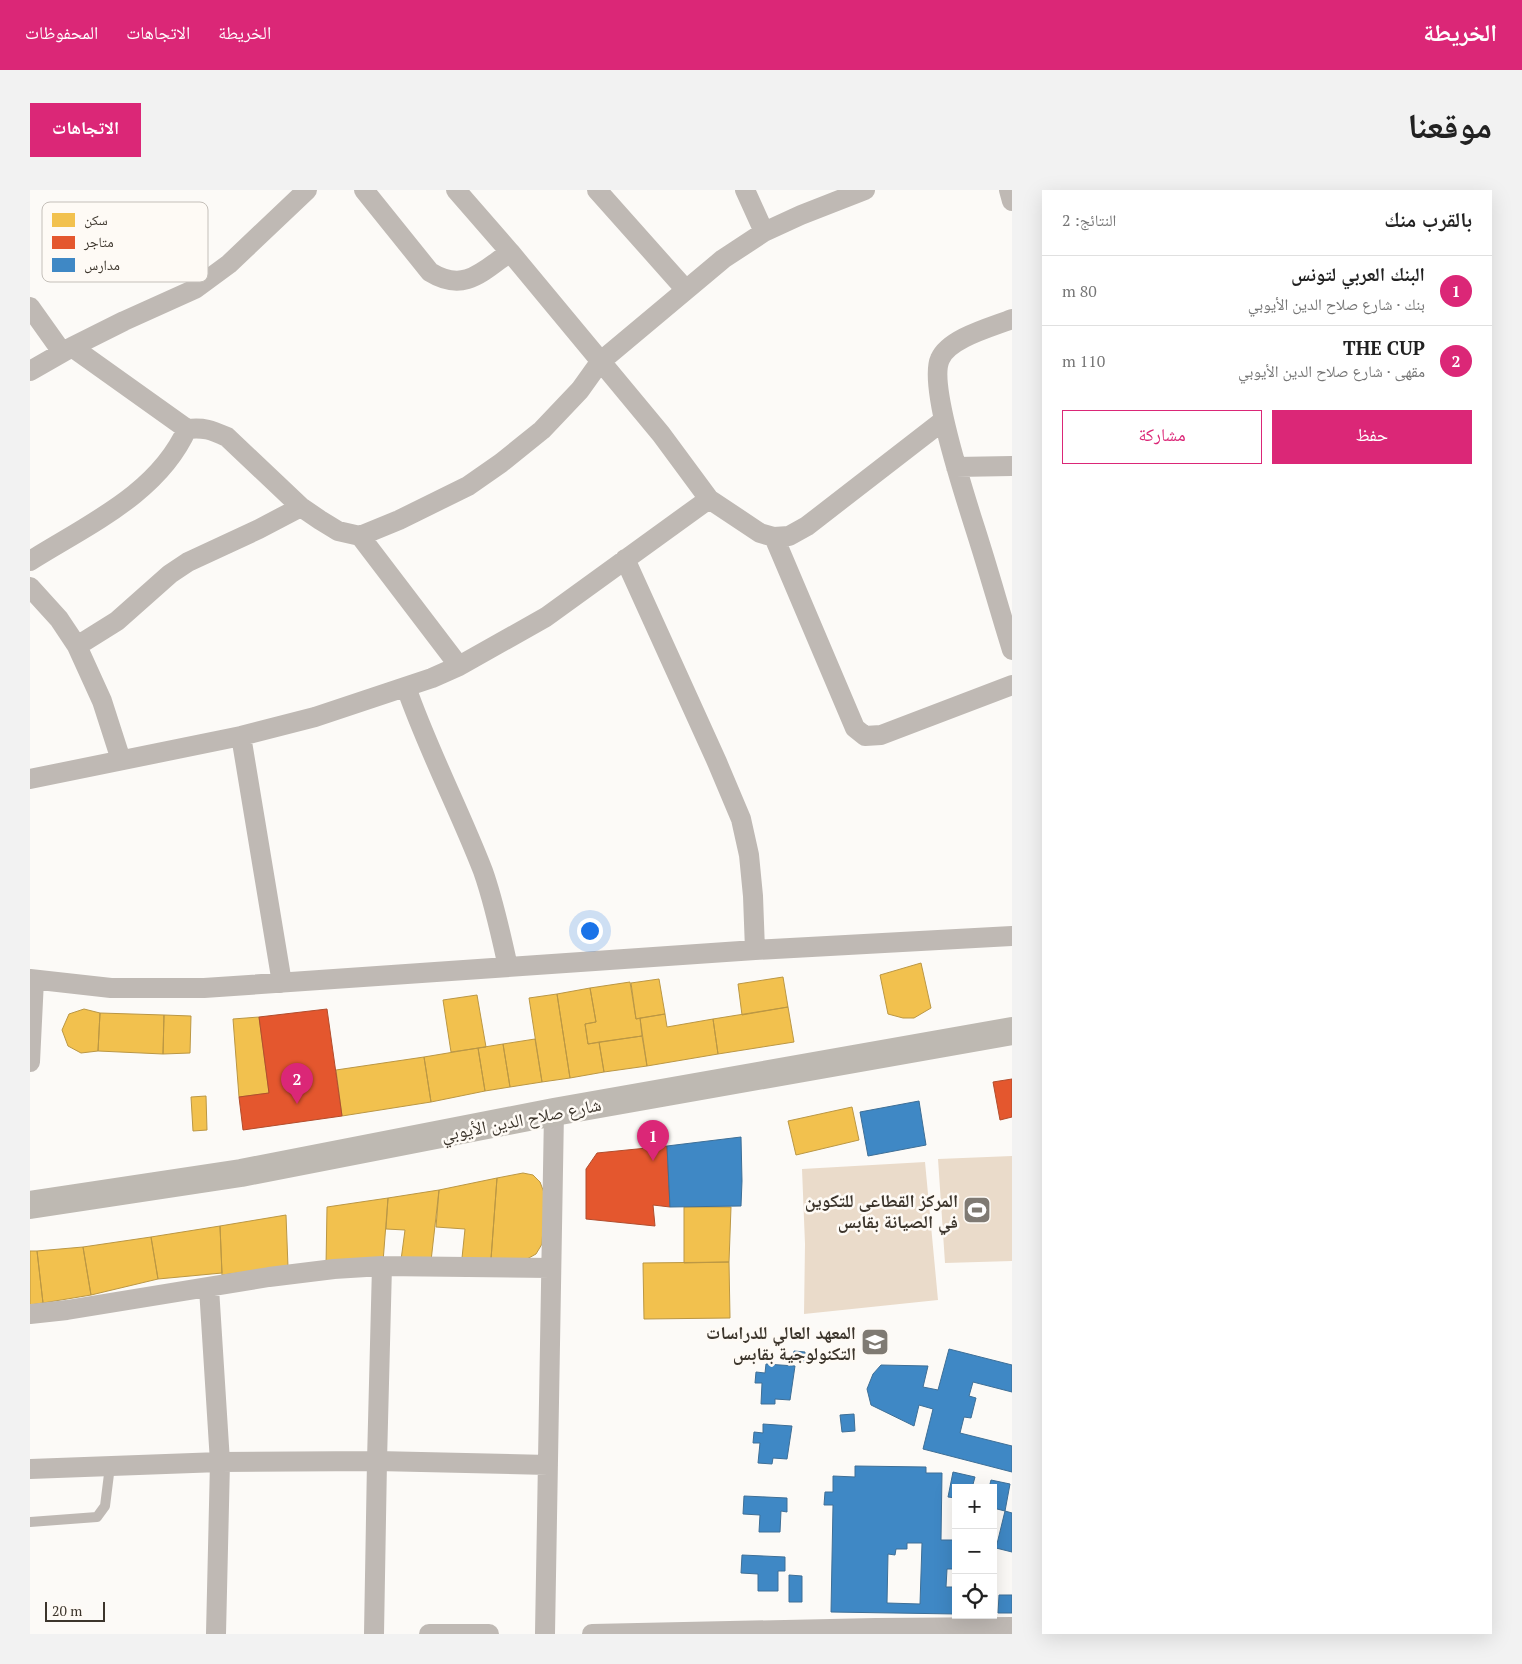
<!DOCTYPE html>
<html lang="ar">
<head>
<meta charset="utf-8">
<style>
  body { margin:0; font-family:"PT Serif","Noto Naskh Arabic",serif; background:#f2f2f2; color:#222; direction:rtl }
  .controls { position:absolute; right:15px; bottom:15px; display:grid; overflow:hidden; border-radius:0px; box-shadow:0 5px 20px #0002 }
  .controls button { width:45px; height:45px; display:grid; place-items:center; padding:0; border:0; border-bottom:1px solid #e0e0e0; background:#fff; color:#222; font:25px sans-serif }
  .scale { position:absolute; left:15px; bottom:12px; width:60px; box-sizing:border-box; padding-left:5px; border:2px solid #3c352c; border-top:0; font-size:14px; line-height:18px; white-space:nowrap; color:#3c352c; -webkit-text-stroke:4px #fefaf5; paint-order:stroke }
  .you { position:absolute; left:559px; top:740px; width:18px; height:18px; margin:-12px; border:4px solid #fff; border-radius:50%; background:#1a73e8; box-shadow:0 0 0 8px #1a73e833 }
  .badge { display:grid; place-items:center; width:32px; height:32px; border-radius:50%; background:#db2777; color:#fff; font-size:16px; font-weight:700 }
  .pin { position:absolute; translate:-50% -41px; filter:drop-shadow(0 1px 2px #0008) }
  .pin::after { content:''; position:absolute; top:26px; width:18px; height:15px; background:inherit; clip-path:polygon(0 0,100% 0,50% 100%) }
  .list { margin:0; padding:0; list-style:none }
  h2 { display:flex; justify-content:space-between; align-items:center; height:65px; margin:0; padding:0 20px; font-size:21px }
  h2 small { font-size:16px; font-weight:400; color:#767676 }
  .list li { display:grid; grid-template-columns:32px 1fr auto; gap:15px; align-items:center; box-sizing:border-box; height:70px; padding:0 20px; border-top:1px solid #e0e0e0 }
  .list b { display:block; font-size:19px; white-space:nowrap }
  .list p { margin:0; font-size:16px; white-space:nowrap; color:#767676 }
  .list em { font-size:16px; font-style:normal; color:#767676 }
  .actions { display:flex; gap:10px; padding:15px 20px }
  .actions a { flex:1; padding:11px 0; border:1px solid #db2777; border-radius:0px; text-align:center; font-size:18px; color:#db2777 }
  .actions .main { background:#db2777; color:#fff }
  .icon { flex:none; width:28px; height:28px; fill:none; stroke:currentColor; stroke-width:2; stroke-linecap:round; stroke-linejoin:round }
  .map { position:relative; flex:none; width:982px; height:1444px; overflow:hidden; direction:ltr; border-radius:0px }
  header { display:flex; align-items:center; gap:30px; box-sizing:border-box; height:70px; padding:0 25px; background:#db2777; color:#fff }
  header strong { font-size:24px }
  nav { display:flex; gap:28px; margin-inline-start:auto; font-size:18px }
  .intro { display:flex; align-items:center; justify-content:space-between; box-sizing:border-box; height:120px; padding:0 30px }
  h1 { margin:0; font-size:35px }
  .button { padding:12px 22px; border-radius:0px; background:#db2777; color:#fff; font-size:18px; font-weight:700 }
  main { display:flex; gap:30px; padding:0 30px }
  aside { flex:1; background:#fff; border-radius:0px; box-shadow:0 5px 20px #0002 }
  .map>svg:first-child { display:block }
  .green { fill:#eadbca }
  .homes { fill:#f2c14e; stroke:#bb9744 }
  .shops { fill:#e4572e; stroke:#b24d2d }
  .schools { fill:#3f88c5; stroke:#3e6f97; fill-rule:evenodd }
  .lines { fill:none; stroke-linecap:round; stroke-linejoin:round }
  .service { stroke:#bfb9b4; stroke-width:10 }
  .minor { stroke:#bfb9b4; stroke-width:20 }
  .secondary { stroke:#beb9b2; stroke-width:28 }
  .labels { text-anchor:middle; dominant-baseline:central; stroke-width:5; stroke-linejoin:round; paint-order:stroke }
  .street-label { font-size:18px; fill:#3c352c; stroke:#fefaf5 }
  .poi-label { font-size:18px; font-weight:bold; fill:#3c352c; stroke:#fefaf5; text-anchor:end }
  .key { fill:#fefaf5; stroke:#c4bfb9; stroke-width:1 }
  .key-label { font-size:14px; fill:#3c352c }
</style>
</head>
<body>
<header>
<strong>الخريطة</strong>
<nav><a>الخريطة</a><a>الاتجاهات</a><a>المحفوظات</a></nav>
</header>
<div class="intro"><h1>موقعنا</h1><a class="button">الاتجاهات</a></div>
<main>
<aside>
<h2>بالقرب منك<small>النتائج: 2</small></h2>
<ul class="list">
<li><span class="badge">1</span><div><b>البنك العربي لتونس</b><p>بنك · شارع صلاح الدين الأيوبي</p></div><em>80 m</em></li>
<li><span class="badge">2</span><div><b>THE CUP</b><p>مقهى · شارع صلاح الدين الأيوبي</p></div><em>110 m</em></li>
</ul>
<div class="actions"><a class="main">حفظ</a><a>مشاركة</a></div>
</aside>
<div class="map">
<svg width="982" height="1444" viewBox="0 0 982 1444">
  <rect width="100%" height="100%" fill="#fcfaf7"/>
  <!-- green -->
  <path class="green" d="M982 966V1071L915 1073 908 969Z
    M895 972 908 1110 774 1124 775 1054 772 979Z"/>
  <!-- homes -->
  <path class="homes" d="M891 773 901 818 884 828H873L858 824 850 785Z
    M753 787 758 817 712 825 708 794Z
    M629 789 635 824 606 829 601 793Z
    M600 792 606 829 610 828 612 846 558 854 555 834 566 832 560 798Z
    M560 798 566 832 555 834 558 854 569 852 574 882 540 888 527 804Z
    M527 804 540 888 512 892 499 808Z
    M447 805 456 857 421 862 413 810Z
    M758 817 764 852 688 864 683 829Z
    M54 819 70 823 68 861 51 863 38 856 32 840 39 824Z
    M70 823 134 825 133 864 68 861Z
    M635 824 637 837 683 829 688 864 617 876 610 828Z
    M134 825 161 826 160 863 133 864Z
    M229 827 239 903 209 907 203 829Z
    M612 846 617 876 574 882 569 852Z
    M505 849 512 892 480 897 473 854Z
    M473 854 480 897 455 901 448 858Z
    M448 858 455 901 401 912 394 867Z
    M394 867 401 912 312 926 306 880Z
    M176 906 177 940 163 941 161 907Z
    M822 917 829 950 766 965 758 931Z
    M493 983 503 985 510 992 515 1005 512 1054 506 1064 497 1069H461L467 988Z
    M467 988 461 1069 432 1068 435 1039 406 1037 409 1000Z
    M409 1000 401 1071 371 1070 375 1040 356 1039 358 1008Z
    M358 1008 353 1072 296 1076 297 1017Z
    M654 1017H701L699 1072 654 1073Z
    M256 1025 258 1077 192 1085 190 1036Z
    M190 1036 192 1083 128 1089 121 1047Z
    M121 1047 128 1089 61 1105 53 1057Z
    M53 1057 61 1105 13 1113 7 1061Z
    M0 1061H7L13 1113 0 1115Z
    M699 1072 700 1128 614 1129 613 1073Z"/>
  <!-- shops -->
  <path class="shops" d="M297 819 312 926 213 940 209 907 239 903 229 827Z
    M982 889V927L970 930 963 892Z
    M637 956 640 1017 623 1015 625 1036 556 1029V979L567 963Z"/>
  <!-- schools -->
  <path class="schools" d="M889 911 896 955 838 966 830 922Z
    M711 947 712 991 711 1016 640 1017 637 956Z
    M919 1159 982 1175V1202L943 1192 939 1206 946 1208 941 1228 934 1227 930 1243 982 1256V1282L893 1259 903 1219 889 1215 884 1236 841 1215 837 1199 843 1184 851 1175 898 1176 893 1197 908 1200Z
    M764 1161 775 1162 774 1172 763 1171Z
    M736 1174 765 1176 760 1210 745 1209V1214H731L732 1193H725L726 1182 735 1183Z
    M824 1224 825 1241 812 1242 810 1225Z
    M733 1234 762 1236 757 1269 743 1268 742 1274 728 1273 730 1253H723L724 1242 733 1243Z
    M825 1276 896 1277V1283H912L911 1350H926V1379H917L916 1397H926V1424L801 1422 803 1315H794L795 1302H803V1286L825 1287ZM877 1353H892L890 1414 857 1413 858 1364 865 1365 866 1359H877Z
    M923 1282 945 1287 942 1298H926V1308L918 1307Z
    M961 1290 980 1294 975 1321 963 1318V1298H959Z
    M714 1306 757 1308V1322L751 1321 750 1342H729L730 1325 713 1324Z
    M975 1321 982 1323V1362L966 1358Z
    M712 1365 755 1367V1381H748V1401H728V1384L711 1383Z
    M759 1385 772 1386V1412H759Z
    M969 1405H982V1423H968Z"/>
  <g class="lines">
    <!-- service -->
    <path class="service" d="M0 1332 67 1327 75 1316 80 1276"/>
    <!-- minor -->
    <path class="minor" d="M334 0 400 82C434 103 452 82 480 62
      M426 0 480 62 631 244 679 309 730 343 744 347 759 346 777 336 914 230
      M567 0 656 100
      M715 0 734 42
      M979 0 982 11
      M0 117 32 162
      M982 129C962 137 919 148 910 169 897 197 940 321 950 354 961 389 971 425 982 460
      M42 157 157 239C174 237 181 240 197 247L271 317 290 330 308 341 330 346 429 476
      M0 181 42 157 94 131 165 99 199 74 277 0
      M926 277 982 276
      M330 346 369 330 438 296 471 273 512 240 550 200 570 172 693 69 734 42 771 25 835 0
      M744 347 825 538 835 546 851 545 982 495
      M595 369 687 572 711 629 719 665 723 706 725 760
      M0 371C57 335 128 304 157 239
      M0 397 29 429 47 456 72 511 91 570
      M47 456 87 431 140 384 158 372 229 339 271 317
      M376 497C398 560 429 619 453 681 464 712 471 745 478 777
      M211 546 252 793
      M0 589 211 546 285 527 402 488 429 476 516 427 679 309
      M0 789 81 798H174L725 760 982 746
      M0 872 4 790
      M179 1098 190 1272 186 1444
      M0 1124 37 1120 239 1087 304 1079 352 1076 520 1078
      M0 1279 190 1272 347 1271 518 1275
      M344 1444 347 1271 352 1076
      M399 1444H459
      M515 1444 524 922
      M562 1444 846 1438 982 1437"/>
    <!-- secondary -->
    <path class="secondary" d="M0 1015 211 983 524 922 982 841"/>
  </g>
  <!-- icons -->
  <defs>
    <symbol id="stadium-square" viewBox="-11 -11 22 22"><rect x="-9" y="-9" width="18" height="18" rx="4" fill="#7f7a73" stroke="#fefaf5"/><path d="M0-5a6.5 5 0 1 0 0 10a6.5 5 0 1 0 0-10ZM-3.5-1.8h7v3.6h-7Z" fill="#fff"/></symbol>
    <symbol id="university-square" viewBox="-11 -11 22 22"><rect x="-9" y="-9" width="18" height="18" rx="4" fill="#7f7a73" stroke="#fefaf5"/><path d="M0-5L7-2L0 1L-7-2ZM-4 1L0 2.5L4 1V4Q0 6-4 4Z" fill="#fff"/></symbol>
  </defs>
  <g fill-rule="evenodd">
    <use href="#stadium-square" x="931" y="1004" width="32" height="32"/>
    <use href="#university-square" x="829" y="1136" width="32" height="32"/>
  </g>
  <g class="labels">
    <!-- street labels -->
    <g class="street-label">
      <text transform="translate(491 929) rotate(-11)">شارع صلاح الدين الأيوبي</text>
    </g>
    <!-- poi labels -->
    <g class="poi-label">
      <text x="928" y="1010">المركز القطاعى للتكوين<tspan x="928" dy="21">في الصيانة بقابس</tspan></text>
      <text x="826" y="1142">المعهد العالي للدراسات<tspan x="826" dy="21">التكنولوجية بقابس</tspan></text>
    </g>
  </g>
  <!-- legend -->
  <rect x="12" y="12" width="166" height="80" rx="8" class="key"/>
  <rect x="22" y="23" width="23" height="14" fill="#f2c14e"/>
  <rect x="22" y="46" width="23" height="13" fill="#e4572e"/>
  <rect x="22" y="68" width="23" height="14" fill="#3f88c5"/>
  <g class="key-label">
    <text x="54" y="35">سكن</text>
    <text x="54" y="57">متاجر</text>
    <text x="54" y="80">مدارس</text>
  </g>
</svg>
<div class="controls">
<button>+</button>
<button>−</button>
<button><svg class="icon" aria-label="locate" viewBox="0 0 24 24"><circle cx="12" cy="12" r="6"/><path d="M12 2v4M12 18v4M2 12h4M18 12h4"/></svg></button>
</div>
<div class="scale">20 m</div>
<div class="you"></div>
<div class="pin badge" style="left:623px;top:971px">1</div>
<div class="pin badge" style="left:267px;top:914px">2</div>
</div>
</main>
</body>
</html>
